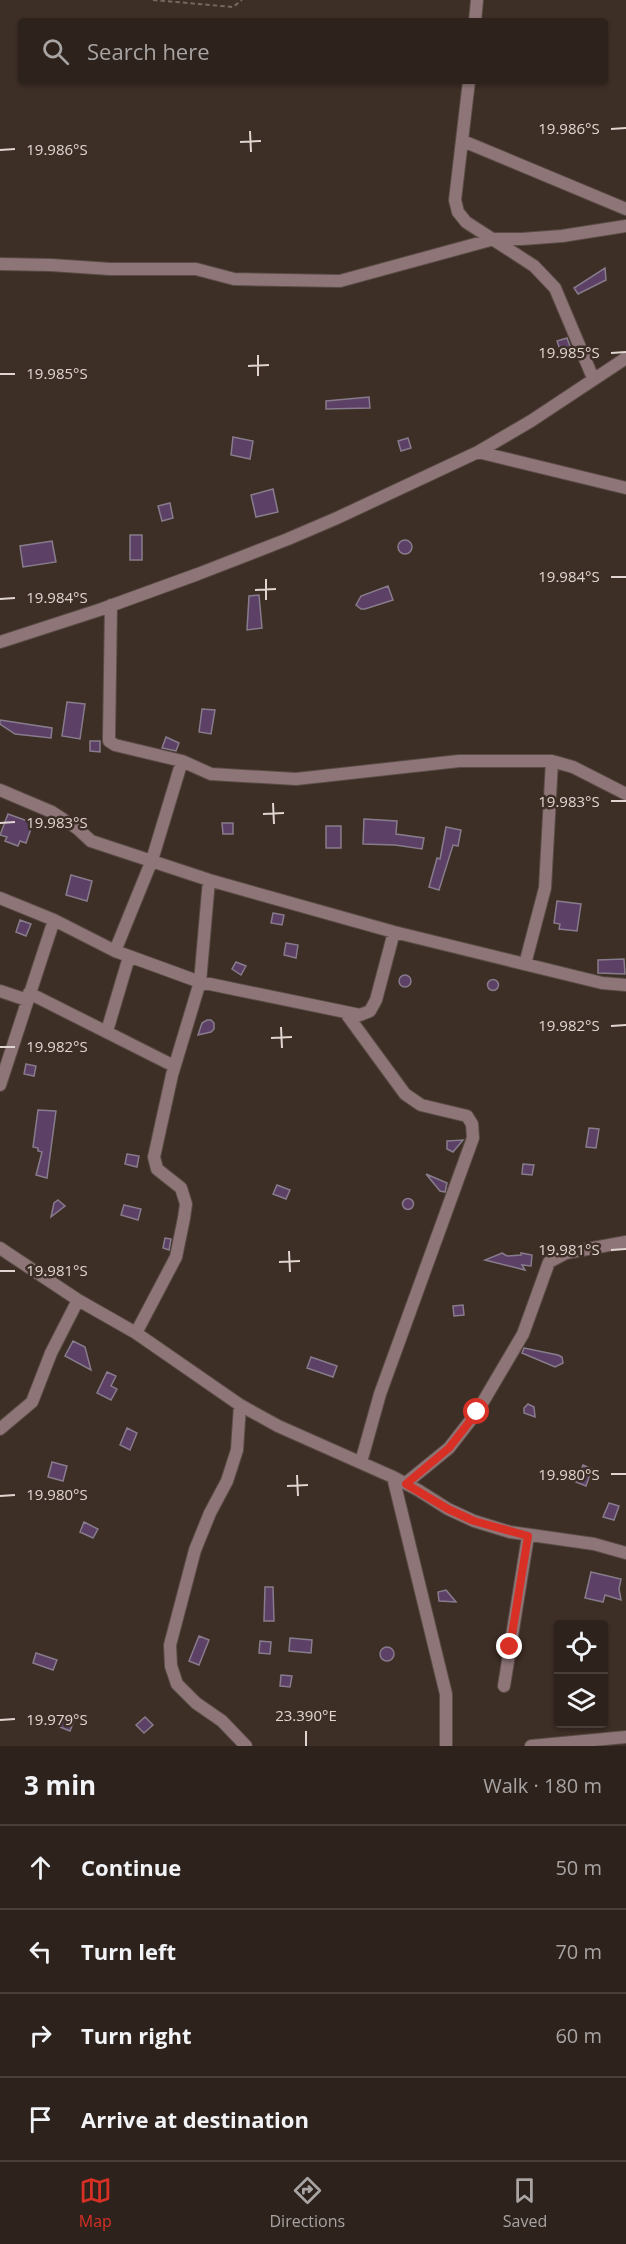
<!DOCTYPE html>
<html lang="en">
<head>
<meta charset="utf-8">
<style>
  body { margin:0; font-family:"Open Sans",sans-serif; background:#362a25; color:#f1f3f6 }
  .controls { position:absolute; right:18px; bottom:18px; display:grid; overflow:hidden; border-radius:6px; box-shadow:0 2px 4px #0004 }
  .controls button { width:54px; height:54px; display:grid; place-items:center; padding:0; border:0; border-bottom:2px solid #493f3b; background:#2e221c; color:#f1f3f6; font:30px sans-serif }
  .stop { position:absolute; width:18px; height:18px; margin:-14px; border:4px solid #d93025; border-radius:50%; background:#fff }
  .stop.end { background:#d93025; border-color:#fff; box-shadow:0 2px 6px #0008 }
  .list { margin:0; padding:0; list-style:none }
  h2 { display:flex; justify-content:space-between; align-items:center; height:78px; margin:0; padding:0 24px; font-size:26px }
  h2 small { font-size:20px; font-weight:400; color:#a7a4a3 }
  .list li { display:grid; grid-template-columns:39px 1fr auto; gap:18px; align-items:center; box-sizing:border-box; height:84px; padding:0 24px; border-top:2px solid #493f3b }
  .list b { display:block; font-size:22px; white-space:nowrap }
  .list em { font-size:20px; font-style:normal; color:#a7a4a3 }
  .icon { flex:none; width:33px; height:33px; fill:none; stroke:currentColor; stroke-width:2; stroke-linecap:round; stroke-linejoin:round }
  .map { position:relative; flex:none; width:626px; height:1746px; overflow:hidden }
  .search { position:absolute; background:#2e221c; box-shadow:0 2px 4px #0004; left:18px; right:18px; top:18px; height:66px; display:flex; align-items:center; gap:15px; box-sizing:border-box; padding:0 21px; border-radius:6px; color:#a7a4a3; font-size:22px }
  .sheet { height:414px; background:#2e221c }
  nav { display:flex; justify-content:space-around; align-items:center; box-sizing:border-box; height:84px; border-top:2px solid #493f3b; background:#2e221c; font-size:16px; color:#a7a4a3 }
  nav a { display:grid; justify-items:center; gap:3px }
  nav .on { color:#d93025 }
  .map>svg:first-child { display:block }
  .building { fill:#5d4066; stroke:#877c8b; stroke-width:1.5 }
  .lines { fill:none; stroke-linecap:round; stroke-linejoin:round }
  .street-casing { stroke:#5a4c45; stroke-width:14 }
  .path { stroke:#746760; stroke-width:2; stroke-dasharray:4.5 3; stroke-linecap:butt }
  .street { stroke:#8e7578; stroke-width:12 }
  .route { stroke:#d93025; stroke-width:8 }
  .ticks { fill:none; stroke:#e0d5d1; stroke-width:2 }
  .ticks-label { font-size:15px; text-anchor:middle; fill:#e0d5d1; stroke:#3d2e26; stroke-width:5; stroke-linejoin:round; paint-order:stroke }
</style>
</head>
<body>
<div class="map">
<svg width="626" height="1746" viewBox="0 0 626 1746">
  <rect width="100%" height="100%" fill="#3d2e26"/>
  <!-- building -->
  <path class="building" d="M605 268 606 280 578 294 574 288Z
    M567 338 573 355 563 358 557 341Z
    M369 397 370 408 326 409V401Z
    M233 437 253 441 250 459 231 455Z
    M408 438 411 448 401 451 398 441Z
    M273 489 278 512 256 517 251 495Z
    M170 503 173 518 162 521 158 506Z
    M130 535H142V560H130Z
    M398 547a7 7 0 1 1 14 0a7 7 0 1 1-14 0Z
    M52 541 56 562 23 567 20 546Z
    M388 586 393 600 365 609H361L356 605 361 596Z
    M259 595 262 628 247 630 249 596Z
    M67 702 85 704 80 739 62 736Z
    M202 709 215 710 211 734 199 732Z
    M0 720 52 728 51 738 15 734 0 724Z
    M166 737 179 743 176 751 162 748Z
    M90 741H100V752L90 751Z
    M8 814 33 823 26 843 20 841 18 846 5 841 7 837 0 835Z
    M364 819 397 821 396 834 424 838 422 849 395 845 363 844Z
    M222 823H233V834H223Z
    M326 826H341V848H326Z
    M446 827 461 830 458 846 453 845 439 890 429 887 437 858 440 859Z
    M71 875 92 881 87 901 66 895Z
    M557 901 581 904 577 931 559 929 560 924 554 923Z
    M273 913 284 915 282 925 271 923Z
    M20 920 31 924 26 936 16 932Z
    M286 943 298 945 296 958 284 955Z
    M624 959 625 974 598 973V960Z
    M236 962 246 966 241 975 232 969Z
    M399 981a6 6 0 1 1 12 0a6 6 0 1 1-12 0Z
    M487.5 985a5.5 5.5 0 1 1 11 0a5.5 5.5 0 1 1-11 0Z
    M211 1020 214 1023V1029L211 1032 198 1035 202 1023 207 1020Z
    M26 1064 36 1066 34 1076 24 1074Z
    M38 1110 56 1111 47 1178 36 1175 42 1152 38 1151V1148L33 1147Z
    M589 1128 599 1129 596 1148 586 1147Z
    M447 1141 463 1140 453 1152 447 1149Z
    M127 1154 139 1156 137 1167 125 1164Z
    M523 1164 534 1165 532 1175 522 1174Z
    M426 1174 447 1183 445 1192 440 1191Z
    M277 1185 290 1190 286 1199 273 1194Z
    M402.5 1204a5.5 5.5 0 1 1 11 0a5.5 5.5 0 1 1-11 0Z
    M58 1200 65 1206 51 1217 54 1203Z
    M124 1205 141 1209 138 1220 121 1215Z
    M165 1238 171 1239 169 1250 163 1248Z
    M502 1253 507 1256 521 1255V1253L532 1255 531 1266 522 1265 525 1270 485 1260Z
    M463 1305 464 1315 454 1316 453 1306Z
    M73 1341 85 1347 91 1370 65 1356Z
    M524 1348 558 1355 562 1357 563 1363 555 1367 522 1353Z
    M311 1357 337 1366 333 1377 307 1368Z
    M107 1372 116 1376 111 1386 117 1389 111 1400 97 1393Z
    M528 1404 534 1407 535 1417 524 1413V1408Z
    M127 1428 137 1433 130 1450 120 1445Z
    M52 1462 67 1466 63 1481 48 1477Z
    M583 1465 592 1469 586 1486 576 1482Z
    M609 1503 619 1506 614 1520 603 1517Z
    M84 1522 98 1529 93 1538 80 1532Z
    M591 1572 621 1579 619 1589 621 1600 605 1595 603 1602 585 1598Z
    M265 1587H273L274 1621H264Z
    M446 1590 456 1602 439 1601 438 1592Z
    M199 1636 209 1640 199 1665 189 1661Z
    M290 1638 312 1640 311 1653 289 1651Z
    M260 1641 271 1642 270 1654 259 1653Z
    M380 1654a7 7 0 1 1 14 0a7 7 0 1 1-14 0Z
    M36 1653 57 1660 53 1670 33 1663Z
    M281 1675 292 1676 290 1687 280 1686Z
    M64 1717 74 1721 70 1731 60 1727Z
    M145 1717 153 1725 144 1733 136 1725Z"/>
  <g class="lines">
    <defs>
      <path id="street" d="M475 21 477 0
        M469 81 455 200 458 212 466 222 534 266 555 288 593 378
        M463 141 626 209
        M0 264 51 265 110 269H196L234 279 340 281 494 239H522L562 236 626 226
        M478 452 626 488
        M111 605 109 737V741L115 745 182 761 211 774 296 779 459 761H552L573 767 626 794
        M0 642 99 610 198 574 288 539 337 518 478 452 531 421 626 358
        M0 790 52 812 78 829 91 841 209 880 394 932 602 983 626 985
        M0 898 54 920 115 951 200 982 360 1015 370 1011 376 1000 394 932
        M115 951 152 860 182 761
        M525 964 545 888 552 761
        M0 991 27 1000
        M29 993 174 1066
        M345 1012 405 1094 421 1105 467 1116 472 1124 473 1138 380 1394 361 1462
        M107 1031 129 957
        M0 1085 54 920
        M0 1248 78 1300 136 1333 240 1405 278 1426 393 1477 418 1490 448 1509 474 1521 510 1532 594 1544 626 1553
        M136 1333 176 1257 184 1218 186 1204 181 1188 157 1169 154 1157 172 1075 200 982 209 880
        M240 1405 237 1450 227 1481 210 1513 195 1550 170 1645 171 1666 177 1684 196 1703 222 1721 246 1746
        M0 1429 32 1402 51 1353 78 1300
        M393 1477 446 1694V1746
        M406 1483 449 1448 477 1412 523 1334 549 1262 566 1253 626 1242
        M504 1686 528 1536
        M531 1746 626 1737"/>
    </defs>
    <!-- street casing -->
    <use href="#street" class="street-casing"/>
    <!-- path -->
    <path class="path" d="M153 0 233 7 242 0"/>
    <!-- street -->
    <use href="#street" class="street"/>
  </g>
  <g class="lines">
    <!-- route -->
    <path class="route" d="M477 1412 449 1448 406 1484 448 1509 474 1521 528 1536 510 1647"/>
  </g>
  <!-- ticks -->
  <path class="ticks" d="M611 129 626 128M250 131 251 152M240 142 261 141M0 150 15 149M611 353 626 352M258 355V376M248 366 269 365M0 374H15M611 577H626M266 579V600M255 590 276 589M0 599 15 598M611 801H626M273 803 274 824M263 814 284 813M0 823 15 822M611 1026 626 1025M281 1027 282 1048M271 1038 292 1037M0 1047H15M611 1250 626 1249M289 1251 290 1272M279 1262 300 1261M0 1271H15M611 1474H626M297 1475 298 1496M287 1486 308 1485M0 1496 15 1495M0 1720 15 1719M306 1731V1746"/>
  <g class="ticks-label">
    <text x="569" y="134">19.986°S</text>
    <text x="57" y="155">19.986°S</text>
    <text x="569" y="358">19.985°S</text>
    <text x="57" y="379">19.985°S</text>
    <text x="569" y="582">19.984°S</text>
    <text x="57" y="603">19.984°S</text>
    <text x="569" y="807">19.983°S</text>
    <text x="57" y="828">19.983°S</text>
    <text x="569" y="1031">19.982°S</text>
    <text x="57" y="1052">19.982°S</text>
    <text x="569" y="1255">19.981°S</text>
    <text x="57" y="1276">19.981°S</text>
    <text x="569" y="1480">19.980°S</text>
    <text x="57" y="1500">19.980°S</text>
    <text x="306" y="1721">23.390°E</text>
    <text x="57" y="1725">19.979°S</text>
  </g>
</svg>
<div class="controls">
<button><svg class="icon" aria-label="locate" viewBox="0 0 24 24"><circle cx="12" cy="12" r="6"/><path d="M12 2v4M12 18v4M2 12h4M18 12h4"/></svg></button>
<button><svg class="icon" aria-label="layers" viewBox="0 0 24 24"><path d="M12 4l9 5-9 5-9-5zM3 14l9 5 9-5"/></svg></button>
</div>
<div class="stop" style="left:477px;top:1412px"></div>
<div class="stop end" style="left:510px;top:1647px"></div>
<div class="search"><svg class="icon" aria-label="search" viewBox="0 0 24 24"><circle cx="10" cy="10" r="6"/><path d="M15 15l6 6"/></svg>Search here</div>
</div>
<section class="sheet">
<h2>3 min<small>Walk · 180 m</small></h2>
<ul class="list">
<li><svg class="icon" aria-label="ahead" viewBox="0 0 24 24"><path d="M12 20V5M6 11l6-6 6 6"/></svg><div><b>Continue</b></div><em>50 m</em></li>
<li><svg class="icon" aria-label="left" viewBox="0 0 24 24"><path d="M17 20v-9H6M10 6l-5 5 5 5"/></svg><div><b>Turn left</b></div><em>70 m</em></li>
<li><svg class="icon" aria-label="right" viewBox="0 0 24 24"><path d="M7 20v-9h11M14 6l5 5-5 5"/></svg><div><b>Turn right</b></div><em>60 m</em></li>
<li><svg class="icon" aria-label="arrive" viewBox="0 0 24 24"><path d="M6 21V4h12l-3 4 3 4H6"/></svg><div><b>Arrive at destination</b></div></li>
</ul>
</section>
<nav>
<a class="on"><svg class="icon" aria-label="map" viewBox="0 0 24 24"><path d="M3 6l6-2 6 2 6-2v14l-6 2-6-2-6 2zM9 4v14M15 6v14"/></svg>Map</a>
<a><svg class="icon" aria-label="directions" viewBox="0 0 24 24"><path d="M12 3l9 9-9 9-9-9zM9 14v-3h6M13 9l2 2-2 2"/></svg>Directions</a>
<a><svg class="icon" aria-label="saved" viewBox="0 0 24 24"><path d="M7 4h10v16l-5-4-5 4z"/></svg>Saved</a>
</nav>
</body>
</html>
